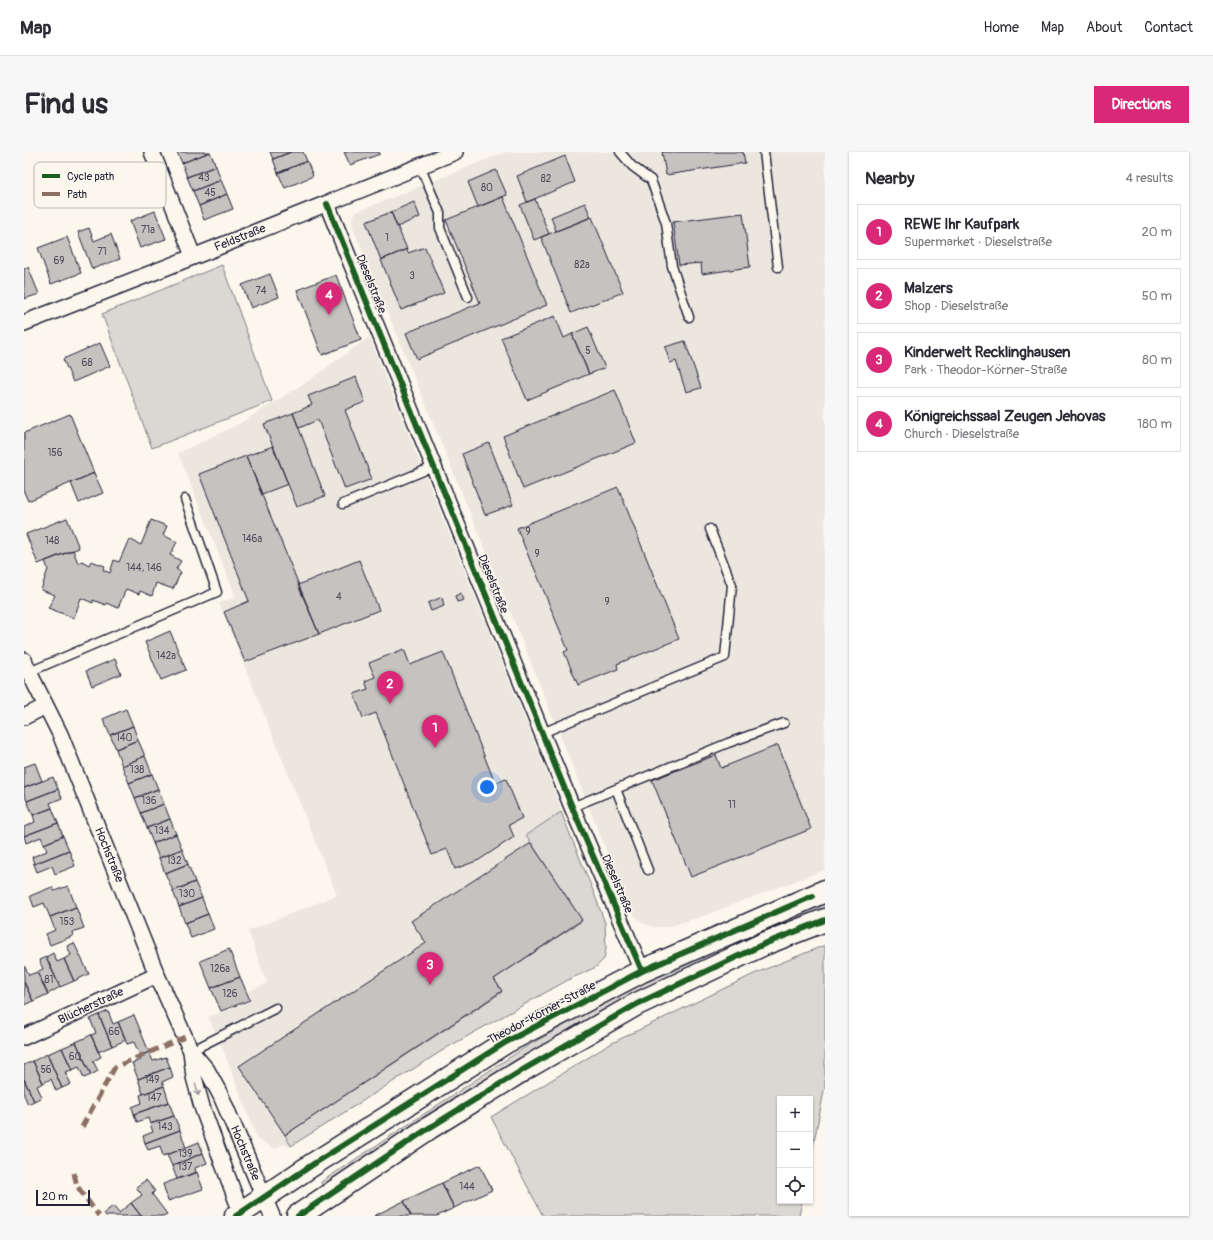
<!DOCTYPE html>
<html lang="en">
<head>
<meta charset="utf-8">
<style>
  body { margin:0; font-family:Pangolin,sans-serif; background:#f7f7f7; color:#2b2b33 }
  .controls { position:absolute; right:12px; bottom:12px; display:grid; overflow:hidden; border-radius:0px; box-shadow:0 1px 3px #0004 }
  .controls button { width:36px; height:36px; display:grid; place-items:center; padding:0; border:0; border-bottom:1px solid #e1e1e2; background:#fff; color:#2b2b33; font:20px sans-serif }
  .scale { position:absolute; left:12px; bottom:10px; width:54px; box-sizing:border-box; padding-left:4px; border:2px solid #22223b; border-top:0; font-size:11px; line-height:14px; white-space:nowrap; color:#22223b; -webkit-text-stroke:3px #fbf7ec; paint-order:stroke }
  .you { position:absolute; left:463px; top:635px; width:14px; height:14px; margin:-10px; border:3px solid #fff; border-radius:50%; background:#1a73e8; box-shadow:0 0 0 6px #1a73e833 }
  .badge { display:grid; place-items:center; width:26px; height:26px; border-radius:50%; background:#db2777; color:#fff; font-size:13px; font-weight:700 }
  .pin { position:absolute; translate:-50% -33px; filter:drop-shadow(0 1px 2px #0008) }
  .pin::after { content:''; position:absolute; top:21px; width:14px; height:12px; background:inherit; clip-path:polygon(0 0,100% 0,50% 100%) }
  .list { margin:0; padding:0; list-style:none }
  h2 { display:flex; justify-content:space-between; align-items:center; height:52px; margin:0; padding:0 16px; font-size:17px }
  h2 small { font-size:13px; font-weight:400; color:#7c7c81 }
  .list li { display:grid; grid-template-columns:26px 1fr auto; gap:12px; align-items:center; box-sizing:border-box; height:56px; margin:0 8px 8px; padding:0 8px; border:1px solid #e1e1e2; border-radius:0px }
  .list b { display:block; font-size:15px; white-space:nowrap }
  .list p { margin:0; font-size:13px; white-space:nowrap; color:#7c7c81 }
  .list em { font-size:13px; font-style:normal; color:#7c7c81 }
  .icon { flex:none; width:22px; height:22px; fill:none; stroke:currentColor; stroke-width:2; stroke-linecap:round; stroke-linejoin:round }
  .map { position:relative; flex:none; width:801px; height:1064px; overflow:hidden; border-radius:0px }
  header { display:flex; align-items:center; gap:24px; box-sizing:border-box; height:56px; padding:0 20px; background:#fff; border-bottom:1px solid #e1e1e2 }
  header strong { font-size:19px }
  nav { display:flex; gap:22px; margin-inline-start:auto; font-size:14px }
  .intro { display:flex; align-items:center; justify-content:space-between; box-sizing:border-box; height:96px; padding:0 24px }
  h1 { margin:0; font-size:28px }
  .button { padding:10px 18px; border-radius:0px; background:#db2777; color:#fff; font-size:14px; font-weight:700 }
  main { display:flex; gap:24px; padding:0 24px }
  aside { flex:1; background:#fff; border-radius:0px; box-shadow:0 1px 3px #0004 }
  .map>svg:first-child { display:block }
  .built { fill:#ebe7df }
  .green { fill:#dbd8d3; stroke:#7e7d87 }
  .building { fill:#c6c2c0; stroke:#22223b }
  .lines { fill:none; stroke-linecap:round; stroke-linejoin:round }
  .service-casing { stroke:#22223b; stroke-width:11 }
  .minor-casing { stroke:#22223b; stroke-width:18 }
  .secondary-casing { stroke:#22223b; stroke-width:25 }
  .service { stroke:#fbf7ec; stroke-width:8 }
  .minor { stroke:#fbf7ec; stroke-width:15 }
  .secondary { stroke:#fbf7ec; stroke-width:22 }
  .quiet { stroke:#8d6e63; stroke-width:5; stroke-dasharray:10 5; stroke-linecap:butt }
  .cycleway-casing { stroke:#fbf7ec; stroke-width:8 }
  .cycleway { stroke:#1b5e20; stroke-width:6 }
  .oneway { stroke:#99979c }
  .labels { text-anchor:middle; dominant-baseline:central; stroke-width:3; stroke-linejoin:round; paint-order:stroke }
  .number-label { font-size:10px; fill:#4b4a5c }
  .street-label { font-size:12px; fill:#22223b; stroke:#fbf7ec }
  .key { fill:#fbf7ec; stroke:#bab7b7; stroke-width:1 }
  .key-label { font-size:11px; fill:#22223b }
</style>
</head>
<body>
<header>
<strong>Map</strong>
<nav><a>Home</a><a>Map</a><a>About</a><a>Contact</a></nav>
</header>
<div class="intro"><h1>Find us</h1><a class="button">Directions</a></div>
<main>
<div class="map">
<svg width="801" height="1064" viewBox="0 0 801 1064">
  <rect width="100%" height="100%" fill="#fbf7ec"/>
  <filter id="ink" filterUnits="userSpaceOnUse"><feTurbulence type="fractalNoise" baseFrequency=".025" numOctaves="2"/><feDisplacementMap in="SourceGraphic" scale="8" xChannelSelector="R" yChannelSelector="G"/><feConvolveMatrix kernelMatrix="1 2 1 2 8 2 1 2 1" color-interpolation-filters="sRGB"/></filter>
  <g filter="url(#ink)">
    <!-- built -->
    <path class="built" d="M481 0H801V718L676 765 643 775H629L618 771 611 764 601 745 476 434 329 76 328 66 330 61Z
      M345 185 536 653 537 660 570 741 581 771 582 797 580 807 572 815 544 828 424 895 267 994 257 993 251 997 234 988 198 895 184 865 227 849 224 840 243 831 224 779 313 743 195 451 212 445 154 301 215 272 284 229Z"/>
    <!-- green -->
    <path class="green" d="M198 113 248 249 128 296 78 162Z
      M537 660 570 741 581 771 582 797 580 807 572 815 544 828 424 895 267 994 261 983 478 840 470 827 558 769 502 683Z
      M801 749V758L299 1035 297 1030 500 896 607 835Z
      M801 793V934L786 1010V947H756V1049H778L775 1064H519L467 965 588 891 732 821Z"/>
    <!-- building -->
    <path class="building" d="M153 0H186L158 11Z
      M186 0 192 14 163 25 158 11Z
      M246 0H267L249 7Z
      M267 0H279L283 9 254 21 249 7Z
      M320 0H355L356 2 326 13Z
      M638 0H719L721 11 642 23Z
      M541 4 551 30 503 50 493 24Z
      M283 9 289 24 261 36 254 21Z
      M192 14 197 28 169 39 163 25Z
      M472 18 483 43 454 55 444 30Z
      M197 28 203 42 175 54 169 39Z
      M203 42 209 57 180 68 175 54Z
      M479 45 523 153 393 207 382 181 456 151 422 68Z
      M511 47 525 82 510 88 496 53Z
      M390 50 396 65 373 75 367 60Z
      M561 51 567 65 532 79 527 65Z
      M131 59 142 87 116 96 106 69Z
      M367 60 383 97 357 108 342 70Z
      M719 61 726 115 678 122 677 111 655 113 649 70Z
      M568 65 599 140 547 161 517 85Z
      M65 76 70 89 87 82 96 107 68 117 54 80Z
      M43 85 57 121 27 132 14 96Z
      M401 95 420 141 377 158 357 108 383 97 384 101Z
      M4 115 15 142 0 147V117Z
      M246 122 255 145 227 156 218 133Z
      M312 123 337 188 298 203 273 138Z
      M531 164 540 186 548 182 565 222 503 248 477 186Z
      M564 175 581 216 565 222 548 182Z
      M661 189 677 236 662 240 652 209 646 211 641 195Z
      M76 191 86 214 49 230 39 207Z
      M332 225 341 250 321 258 348 327 321 337 294 268 275 276 269 261 288 253 284 244Z
      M591 238 612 291 499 337 479 284Z
      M269 261 301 344 273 355 240 272Z
      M46 262 70 321 4 349 0 340V281Z
      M465 291 489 353 461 363 438 302Z
      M249 294 264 332 238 342 222 304Z
      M222 304 295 482 221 510 200 460 225 449 175 322Z
      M70 321 79 341 55 351 47 331Z
      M594 335 655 487 593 512 594 517 554 533 540 500 544 498 509 413H508L493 376Z
      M43 366 55 396 14 412 2 382Z
      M127 368 143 374 139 383 153 390 146 403 157 409 152 417 157 420 149 437 132 431 128 444 116 439 115 442 102 437 94 456 82 451V453L69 448V451L57 446 50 466 24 456 31 443 17 438 24 417 21 409 49 398 54 411 58 409 65 413 67 409 81 414 79 418 86 421 90 408 95 410 105 387 117 393Z
      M335 408 355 458 295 482 274 433Z
      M437 441 440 448 433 450 431 444Z
      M418 445 420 454 407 459 404 451Z
      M146 479 162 518 137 528 121 490Z
      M380 497 386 513 419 500 471 631 482 627 498 666 485 673 490 685 455 708 431 717 423 697 408 703 352 561 339 566 330 542 344 537 341 529 351 525 345 511Z
      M91 507 97 522 68 534 62 519Z
      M102 557 109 574 86 583 79 567Z
      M109 574 114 588 92 597 86 583Z
      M114 588 121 604 98 614 92 597Z
      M754 593 787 677 667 725 628 628 692 603 697 616Z
      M121 604 128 622 105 631 98 614Z
      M11 611 18 629 0 636V615Z
      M128 622 134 637 111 646 105 631Z
      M29 625 34 637 3 649 0 641V636Z
      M34 637 38 646 26 651 28 656 9 663 3 649Z
      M134 637 140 652 117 661 111 646Z
      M140 652 146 667 123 676 117 661Z
      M28 656 34 671 0 684V675L11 670 9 663Z
      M146 667 152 682 129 691 123 676Z
      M34 671 39 684 20 692 17 685 2 691 0 684Z
      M152 682 158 697 135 706 129 691Z
      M39 684 45 698 10 712 8 705 23 699 20 692Z
      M507 691 558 768 470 827 478 839 261 983 215 914 402 791 387 769Z
      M158 697 164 712 141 721 135 706Z
      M45 698 51 714 31 722 28 714 13 720 10 712Z
      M164 712 171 730 149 739 141 721Z
      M171 730 178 746 155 755 149 739Z
      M44 734 52 755 26 765 20 751 10 755 6 744 28 735 30 739Z
      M178 746 184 762 161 771 155 755Z
      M52 755 60 776 48 780 49 784 26 793 22 782 31 778 26 765Z
      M184 762 190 777 167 786 161 771Z
      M50 791 65 822 50 829 40 807 47 803 43 794Z
      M205 797 216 825 187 836 176 809Z
      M29 801 33 810 40 807 50 829 36 835 22 805Z
      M22 805 36 835 24 842 13 820 19 817 15 808Z
      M0 813 5 823 13 820 24 842 9 849 0 830Z
      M216 825 226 848 197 859 187 836Z
      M0 830 9 849 0 853Z
      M84 859 89 872 94 870 102 888 88 894 75 863Z
      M75 863 88 894 74 900 67 883 72 881 66 867Z
      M110 863 125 900 116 904 110 890 103 892 94 870Z
      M67 883 77 905 69 909 74 919 67 923 52 890Z
      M52 890 67 923 60 926 55 915 48 918 38 896Z
      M38 896 48 918 41 920 47 932 38 936 23 902Z
      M125 900 129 909 142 905 146 915 114 927 108 911 117 908 116 904Z
      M23 902 38 936 32 939 27 927 19 931 9 909Z
      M9 909 19 931 13 934 18 945 10 949 0 927V913Z
      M146 915 149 925 138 930 140 934 119 942 114 927Z
      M0 927 10 949 4 952 0 943Z
      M140 934 145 950 110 962 108 955 118 951 116 943Z
      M145 950 150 964 126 972 124 966 113 970 110 962Z
      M150 964 156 978 121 991 119 984 129 980 126 972Z
      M156 978 162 996 139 1004 136 994 124 998 121 991Z
      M175 990 179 1001 148 1014 143 1003Z
      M179 1001 183 1011 171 1016 172 1021 153 1027 148 1014Z
      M456 1013 468 1038 430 1056 418 1031Z
      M173 1020 179 1037 144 1049 139 1032Z
      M122 1028 131 1039 128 1042 143 1062 139 1064H117L107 1051 118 1043 112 1035Z
      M418 1031 430 1056 413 1064H387L380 1049Z
      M380 1049 387 1064H350Z
      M107 1051 117 1064H82L80 1061 89 1054 95 1061Z"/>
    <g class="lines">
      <defs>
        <path id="service" d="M596 0 608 14 627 28 642 71 648 114 665 165
          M740 0 754 115
          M396 14 416 61V76L444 145
          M319 352 409 315
          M5 520 193 440 161 347
          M518 581 701 505 708 433 686 377
          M592 637 624 718
          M548 655 704 591 760 571
          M167 899 252 856"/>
        <path id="minor" d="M128 0 169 104
          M303 52 548 655 618 819
          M0 171 189 97 431 0
          M0 508 5 520 36 582 133 823 167 899 170 925 178 955 217 1061
          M0 565 22 554
          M0 885 133 823
          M167 899 183 918 197 944 248 1064"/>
        <path id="secondary" d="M212 1064 291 1011 482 890 618 819 801 739
          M274 1064 405 976 502 916 613 852 740 792 801 768"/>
      </defs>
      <!-- service casing -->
      <use href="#service" class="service-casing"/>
      <!-- minor casing -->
      <use href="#minor" class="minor-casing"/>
      <!-- secondary casing -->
      <use href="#secondary" class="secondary-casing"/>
      <!-- service -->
      <use href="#service" class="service"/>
      <!-- minor -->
      <use href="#minor" class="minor"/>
      <!-- secondary -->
      <use href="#secondary" class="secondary"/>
      <!-- quiet -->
      <path class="quiet" d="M58 975 91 915 161 885
        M50 1021 53 1034 75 1064"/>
      <defs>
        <path id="cycleway" d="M303 52 548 655 618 819
          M212 1064 291 1011 482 890 618 819 789 744
          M274 1064 405 976 502 916 613 852 740 792 801 768"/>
      </defs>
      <!-- cycleway casing -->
      <use href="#cycleway" class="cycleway-casing"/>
      <!-- cycleway -->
      <use href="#cycleway" class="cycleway"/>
    </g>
    <!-- one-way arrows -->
    <defs><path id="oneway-shaft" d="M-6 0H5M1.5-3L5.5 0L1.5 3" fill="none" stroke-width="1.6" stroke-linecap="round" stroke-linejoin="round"/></defs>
    <use class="oneway" href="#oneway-shaft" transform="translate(173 938) rotate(75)"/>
  </g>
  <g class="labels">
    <!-- number labels -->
    <g class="number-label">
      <text x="180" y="26">43</text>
      <text x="522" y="27">82</text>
      <text x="463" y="36">80</text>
      <text x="186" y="41">45</text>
      <text x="124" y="78">71a</text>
      <text x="363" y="86">1</text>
      <text x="78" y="100">71</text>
      <text x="35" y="109">69</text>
      <text x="558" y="113">82a</text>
      <text x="388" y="124">3</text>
      <text x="237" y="139">74</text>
      <text x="564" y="199">5</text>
      <text x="63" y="211">68</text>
      <text x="31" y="301">156</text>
      <text x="504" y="380">9</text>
      <text x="228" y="387">146a</text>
      <text x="28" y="389">148</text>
      <text x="513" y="402">9</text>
      <text x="120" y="416">144, 146</text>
      <text x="315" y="445">4</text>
      <text x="583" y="450">9</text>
      <text x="142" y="504">142a</text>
      <text x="100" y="586">140</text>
      <text x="113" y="618">138</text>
      <text x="125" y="649">136</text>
      <text x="708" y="653">11</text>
      <text x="138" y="679">134</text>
      <text x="150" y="709">132</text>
      <text x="163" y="742">130</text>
      <text x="43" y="770">153</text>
      <text x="196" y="817">126a</text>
      <text x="25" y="828">81</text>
      <text x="206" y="842">126</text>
      <text x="90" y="880">66</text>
      <text x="51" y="905">60</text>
      <text x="22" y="918">56</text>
      <text x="128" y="928">149</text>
      <text x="130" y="946">147</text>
      <text x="141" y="975">143</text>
      <text x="161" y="1002">139</text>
      <text x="161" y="1015">137</text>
      <text x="443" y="1035">144</text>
    </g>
    <!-- street labels -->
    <g class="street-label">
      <text transform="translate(216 86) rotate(-22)">Feldstraße</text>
      <text transform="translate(347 132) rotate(68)">Dieselstraße</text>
      <text transform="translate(469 432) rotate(68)">Dieselstraße</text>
      <text transform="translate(85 703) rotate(68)">Hochstraße</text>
      <text transform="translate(593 732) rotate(67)">Dieselstraße</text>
      <text transform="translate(67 854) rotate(-25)">Blücherstraße</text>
      <text transform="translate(518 861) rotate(-28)">Theodor-Körner-Straße</text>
      <text transform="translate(221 1001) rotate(67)">Hochstraße</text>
    </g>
  </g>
  <!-- legend -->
  <rect x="10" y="10" width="132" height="46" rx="6" class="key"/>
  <rect x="18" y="22" width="18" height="4" fill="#1b5e20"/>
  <rect x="18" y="40" width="18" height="4" fill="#8d6e63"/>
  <g class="key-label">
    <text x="43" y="28">Cycle path</text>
    <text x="43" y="46">Path</text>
  </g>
</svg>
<div class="controls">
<button>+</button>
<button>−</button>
<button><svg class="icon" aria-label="locate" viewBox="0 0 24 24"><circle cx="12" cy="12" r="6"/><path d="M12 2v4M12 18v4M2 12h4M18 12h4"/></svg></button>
</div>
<div class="scale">20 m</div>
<div class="you"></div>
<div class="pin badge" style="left:411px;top:596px">1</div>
<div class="pin badge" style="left:366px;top:552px">2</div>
<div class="pin badge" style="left:406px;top:833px">3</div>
<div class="pin badge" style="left:305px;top:163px">4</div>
</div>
<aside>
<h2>Nearby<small>4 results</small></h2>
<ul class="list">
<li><span class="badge">1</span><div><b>REWE Ihr Kaufpark</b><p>Supermarket · Dieselstraße</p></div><em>20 m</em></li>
<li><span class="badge">2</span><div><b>Malzers</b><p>Shop · Dieselstraße</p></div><em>50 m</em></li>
<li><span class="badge">3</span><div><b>Kinderwelt Recklinghausen</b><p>Park · Theodor-Körner-Straße</p></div><em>80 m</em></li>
<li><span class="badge">4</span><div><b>Königreichssaal Zeugen Jehovas</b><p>Church · Dieselstraße</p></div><em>180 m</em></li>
</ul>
</aside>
</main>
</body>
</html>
